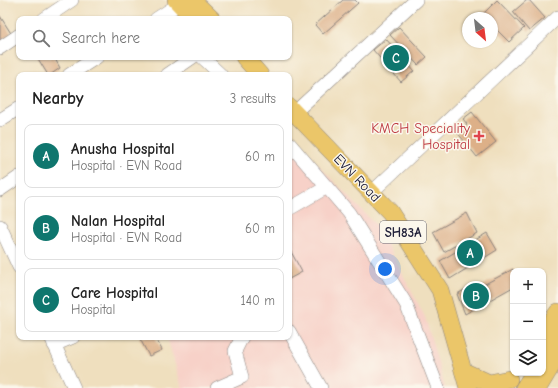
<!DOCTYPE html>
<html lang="en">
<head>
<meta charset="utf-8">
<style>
  body { margin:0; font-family:"Comic Neue",sans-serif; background:#f2f2f2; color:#222 }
  .controls { position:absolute; right:12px; bottom:12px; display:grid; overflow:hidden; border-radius:8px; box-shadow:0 1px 3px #0004 }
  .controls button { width:36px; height:36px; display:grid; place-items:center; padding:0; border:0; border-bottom:1px solid #e0e0e0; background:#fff; color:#222; font:20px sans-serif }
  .compass { position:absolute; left:462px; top:12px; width:36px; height:36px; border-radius:50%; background:#fff; box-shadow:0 1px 3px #0004; rotate:152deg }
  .you { position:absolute; left:385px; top:269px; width:14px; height:14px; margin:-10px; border:3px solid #fff; border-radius:50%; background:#1a73e8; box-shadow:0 0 0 6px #1a73e833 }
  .badge { display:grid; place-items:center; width:26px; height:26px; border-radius:50%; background:#0f766e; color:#fff; font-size:13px; font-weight:700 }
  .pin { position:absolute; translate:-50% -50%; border:2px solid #fff; box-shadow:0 1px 4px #0006 }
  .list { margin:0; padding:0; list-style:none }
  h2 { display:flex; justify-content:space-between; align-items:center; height:52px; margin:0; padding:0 16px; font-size:17px }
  h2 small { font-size:13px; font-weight:400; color:#767676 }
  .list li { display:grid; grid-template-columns:26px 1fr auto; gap:12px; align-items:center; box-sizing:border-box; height:64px; margin:0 8px 8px; padding:0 8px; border:1px solid #e0e0e0; border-radius:8px }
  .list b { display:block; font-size:15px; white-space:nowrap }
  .list p { margin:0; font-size:13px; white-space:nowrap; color:#767676 }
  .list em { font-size:13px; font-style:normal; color:#767676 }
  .icon { flex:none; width:22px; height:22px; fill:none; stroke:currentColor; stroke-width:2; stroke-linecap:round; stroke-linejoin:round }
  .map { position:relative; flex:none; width:558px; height:388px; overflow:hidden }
  .search { position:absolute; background:#fff; box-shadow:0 1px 3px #0004; left:16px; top:16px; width:276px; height:44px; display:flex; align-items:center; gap:10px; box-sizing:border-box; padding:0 14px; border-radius:8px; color:#767676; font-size:15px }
  .panel { position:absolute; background:#fff; box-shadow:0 1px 3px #0004; left:16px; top:72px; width:276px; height:268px; border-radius:8px }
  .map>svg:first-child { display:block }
  .built { fill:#f7d1c8 }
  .building { fill:#ddb088 }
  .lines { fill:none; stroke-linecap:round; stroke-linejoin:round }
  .minor-casing { stroke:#88807c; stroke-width:14 }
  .major-casing { stroke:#88807c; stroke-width:18 }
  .minor { stroke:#fff; stroke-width:13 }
  .major { stroke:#ebc669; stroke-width:17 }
  .health-dot { fill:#e0444e; stroke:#fbf7ec; stroke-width:1.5 }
  .labels { text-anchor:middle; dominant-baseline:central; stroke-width:3; stroke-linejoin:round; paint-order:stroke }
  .shield { fill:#fbf7ec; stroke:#636270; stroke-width:1 }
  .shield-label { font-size:13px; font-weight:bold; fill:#22223b }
  .health-label { font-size:14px; fill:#be3a42; stroke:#fbf7ec; text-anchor:end }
  .street-label { font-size:14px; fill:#22223b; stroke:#fbf7ec }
</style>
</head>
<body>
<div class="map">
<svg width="558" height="388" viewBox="0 0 558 388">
  <rect width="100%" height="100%" fill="#fbf7ec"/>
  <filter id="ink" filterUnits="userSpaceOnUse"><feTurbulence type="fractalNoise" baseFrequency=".025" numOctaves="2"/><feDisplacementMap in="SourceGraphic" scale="8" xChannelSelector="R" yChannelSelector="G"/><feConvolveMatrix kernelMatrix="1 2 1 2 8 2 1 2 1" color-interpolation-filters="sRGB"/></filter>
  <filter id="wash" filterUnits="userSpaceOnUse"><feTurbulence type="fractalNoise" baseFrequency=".012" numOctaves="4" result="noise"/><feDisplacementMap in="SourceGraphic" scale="16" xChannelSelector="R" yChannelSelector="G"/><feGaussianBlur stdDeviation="0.9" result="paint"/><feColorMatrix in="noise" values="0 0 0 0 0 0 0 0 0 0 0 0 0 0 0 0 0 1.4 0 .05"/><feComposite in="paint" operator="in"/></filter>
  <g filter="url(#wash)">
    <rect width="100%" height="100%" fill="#efdfbe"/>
    <!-- built -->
    <path class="built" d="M289 135 378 227 425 317 445 388H182L167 337H289Z"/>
    <g id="blocks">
      <!-- building -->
      <path class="building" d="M343 0H355L358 3 323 34 315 25Z
        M497 0 524 28 509 42 492 25V18H485L482 15Z
        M527 0H529L545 18 529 31 513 12Z
        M0 16 12 35 0 42Z
        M399 27 427 57 418 65 390 35Z
        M386 39 414 71 401 82 373 50Z
        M37 57H54L60 68 50 75H48Z
        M472 112 496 142 477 157 457 132 467 124 463 119Z
        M467 213 477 233 444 252 433 232Z
        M487 233 497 250 450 279 440 261Z
        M289 248 302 272 289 279Z
        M513 269V287L465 314 457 294 470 287 472 291Z
        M139 337H155L162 350 149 356Z"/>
    </g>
  </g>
  <g filter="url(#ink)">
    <use href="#blocks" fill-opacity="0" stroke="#88807c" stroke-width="1"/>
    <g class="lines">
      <defs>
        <path id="minor" d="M44 19 72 0
          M156 19 179 4
          M0 48 19 35
          M202 57 221 75
          M69 75 97 57
          M167 75 193 57
          M294 113 416 0
          M0 120 19 108
          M289 143 349 213 406 304 438 388
          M0 190 19 177
          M371 193 558 17
          M289 209 327 187
          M0 226 19 267
          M289 331 321 388
          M51 337 74 388
          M54 345 73 337
          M217 388 242 377 235 351 242 337"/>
        <path id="major" d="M176 0 194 19
          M192 0 212 19
          M244 57 260 75
          M289 107 390 212 440 290 468 388
          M543 333 558 312
          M543 358 558 332
          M463 371 489 383 509 379
          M524 388 534 373
          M538 388 558 355"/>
      </defs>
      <!-- minor casing -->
      <use href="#minor" class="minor-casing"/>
      <!-- major casing -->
      <use href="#major" class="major-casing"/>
      <!-- minor -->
      <use href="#minor" class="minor"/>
      <!-- major -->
      <use href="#major" class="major"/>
    </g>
  </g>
  <!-- markers -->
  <path class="health-dot" d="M477 130h4v4h4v4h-4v4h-4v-4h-4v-4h4z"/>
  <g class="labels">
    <!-- shield labels -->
    <rect class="shield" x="380" y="221" width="46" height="22" rx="3"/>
    <g class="shield-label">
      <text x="403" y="232">SH83A</text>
    </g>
    <!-- health labels -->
    <g class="health-label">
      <text x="470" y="128">KMCH Speciality<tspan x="470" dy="16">Hospital</tspan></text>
    </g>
    <!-- street labels -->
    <g class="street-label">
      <text transform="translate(357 178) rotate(46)">EVN Road</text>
    </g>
  </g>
</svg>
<div class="controls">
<button>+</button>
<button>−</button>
<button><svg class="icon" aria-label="layers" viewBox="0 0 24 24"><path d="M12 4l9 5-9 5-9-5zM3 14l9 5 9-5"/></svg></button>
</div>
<svg class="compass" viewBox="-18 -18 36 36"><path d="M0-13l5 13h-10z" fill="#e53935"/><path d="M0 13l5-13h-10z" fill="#767676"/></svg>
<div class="you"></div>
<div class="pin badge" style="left:470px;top:253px">A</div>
<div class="pin badge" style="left:476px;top:296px">B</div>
<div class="pin badge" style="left:396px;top:58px">C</div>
<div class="search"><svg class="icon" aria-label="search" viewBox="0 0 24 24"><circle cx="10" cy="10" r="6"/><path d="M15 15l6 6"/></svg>Search here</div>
<section class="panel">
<h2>Nearby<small>3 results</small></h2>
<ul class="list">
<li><span class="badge">A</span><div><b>Anusha Hospital</b><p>Hospital · EVN Road</p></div><em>60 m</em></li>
<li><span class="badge">B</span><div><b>Nalan Hospital</b><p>Hospital · EVN Road</p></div><em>60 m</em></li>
<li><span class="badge">C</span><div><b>Care Hospital</b><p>Hospital</p></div><em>140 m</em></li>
</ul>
</section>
</div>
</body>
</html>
